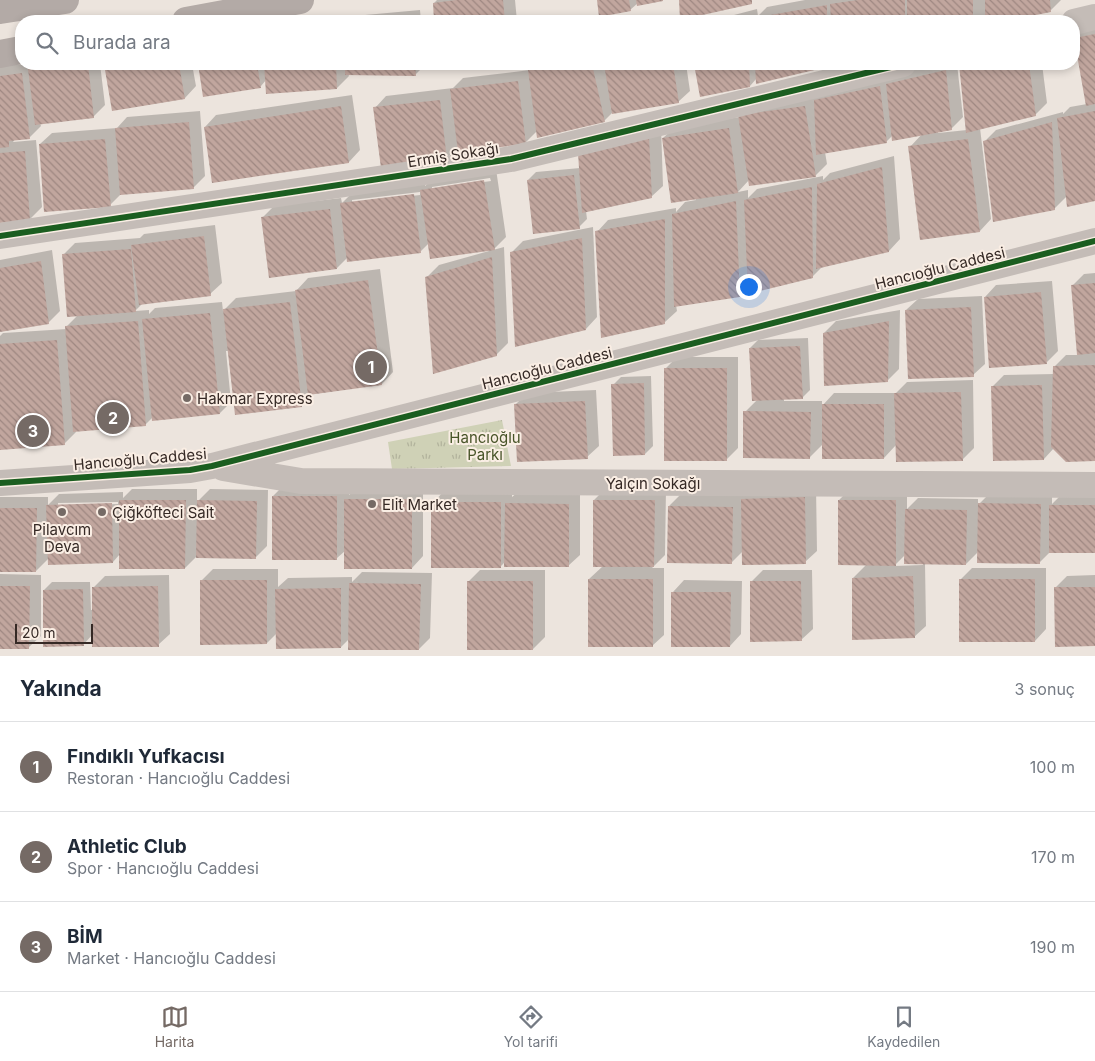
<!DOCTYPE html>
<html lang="tr">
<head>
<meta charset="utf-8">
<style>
  body { margin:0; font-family:Inter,sans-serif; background:#f6f6f7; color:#1f2937 }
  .scale { position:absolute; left:15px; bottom:12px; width:78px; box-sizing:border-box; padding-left:5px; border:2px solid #352925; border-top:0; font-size:14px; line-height:18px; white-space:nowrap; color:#352925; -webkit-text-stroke:4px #faeee4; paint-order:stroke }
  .you { position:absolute; left:748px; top:286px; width:18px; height:18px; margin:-12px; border:4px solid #fff; border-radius:50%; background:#1a73e8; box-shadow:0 0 0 8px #1a73e833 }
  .badge { display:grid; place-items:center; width:32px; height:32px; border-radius:50%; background:#756a65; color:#fff; font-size:16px; font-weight:700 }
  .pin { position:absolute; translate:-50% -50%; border:2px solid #fff; box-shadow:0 1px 5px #0006 }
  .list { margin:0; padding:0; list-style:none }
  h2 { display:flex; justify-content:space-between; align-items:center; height:65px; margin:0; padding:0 20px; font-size:21px }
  h2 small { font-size:16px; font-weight:400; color:#747a83 }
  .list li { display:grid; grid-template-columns:32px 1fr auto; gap:15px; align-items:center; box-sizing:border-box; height:90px; padding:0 20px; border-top:1px solid #e0e1e3 }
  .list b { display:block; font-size:19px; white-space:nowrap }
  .list p { margin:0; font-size:16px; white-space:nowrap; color:#747a83 }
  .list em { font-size:16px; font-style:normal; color:#747a83 }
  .icon { flex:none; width:28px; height:28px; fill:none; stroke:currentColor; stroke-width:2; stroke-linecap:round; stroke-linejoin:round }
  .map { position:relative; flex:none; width:1095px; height:656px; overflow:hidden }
  .search { position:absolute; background:#fff; box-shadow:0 2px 8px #0003; left:15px; right:15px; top:15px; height:55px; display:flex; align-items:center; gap:12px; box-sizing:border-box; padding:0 18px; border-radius:20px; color:#747a83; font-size:19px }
  .sheet { height:335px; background:#fff }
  nav { display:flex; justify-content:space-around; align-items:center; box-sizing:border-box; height:70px; border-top:1px solid #e0e1e3; background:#fff; font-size:14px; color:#747a83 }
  nav a { display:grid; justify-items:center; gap:2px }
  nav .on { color:#756a65 }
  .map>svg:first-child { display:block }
  .park { fill:url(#park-tufts) }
  .shadow { fill:#0003; fill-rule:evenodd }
  .building { fill:url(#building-back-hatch) }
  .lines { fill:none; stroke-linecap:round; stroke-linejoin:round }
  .minor { stroke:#c4bcb7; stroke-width:26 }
  .major { stroke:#b3aaa6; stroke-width:28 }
  .cycleway-casing { stroke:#faeee4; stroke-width:9 }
  .cycleway { stroke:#1b5e20; stroke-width:6 }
  .poi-dot { fill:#756a65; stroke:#faeee4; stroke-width:2 }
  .labels { text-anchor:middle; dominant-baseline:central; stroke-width:4; stroke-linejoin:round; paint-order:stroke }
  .street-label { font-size:15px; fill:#352925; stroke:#faeee4 }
  .poi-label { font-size:15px; fill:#352925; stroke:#faeee4; text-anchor:start }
  .park-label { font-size:15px; fill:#485428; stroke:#faeee4 }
</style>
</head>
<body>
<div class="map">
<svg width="1095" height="656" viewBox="0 0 1095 656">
  <defs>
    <pattern id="park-tufts" width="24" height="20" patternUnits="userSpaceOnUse" patternTransform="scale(1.25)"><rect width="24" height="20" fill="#cfd1b6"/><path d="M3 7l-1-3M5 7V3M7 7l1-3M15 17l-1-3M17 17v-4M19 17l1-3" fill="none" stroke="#b2b39c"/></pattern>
    <pattern id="building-back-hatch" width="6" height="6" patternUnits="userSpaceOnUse" patternTransform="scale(1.25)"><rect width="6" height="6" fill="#c1a69e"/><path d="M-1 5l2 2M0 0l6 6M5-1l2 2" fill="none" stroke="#9e8781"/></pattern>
  </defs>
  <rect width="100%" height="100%" fill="#ece4dd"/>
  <!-- park -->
  <path class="park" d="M502 420 511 466 392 469 388 442Z"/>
  <!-- shadow -->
  <path class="shadow" d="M437 0H515L517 21H436L434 3Z
    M598 0H661L638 3 630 10Z
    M805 0H1061L1050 11 998 21H986V16L981 21H711L757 9 758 16 767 7Z
    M420 10 421 21H349L354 16Z
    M345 18V21H289Z
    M1095 25V199L1067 196 1054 209 985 141 996 130 1063 112V114L1070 107 1087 104 1075 39 1086 27Z
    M0 64 10 65 33 64 34 66 36 64H100L105 105 94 116 40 123 41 126 29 138 15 139 13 142 36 140 42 207 30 219 0 221Z
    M105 64H192L196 86 185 98 113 110Z
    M199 64H423V67L415 75 348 73 349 76 337 88 266 80 261 86 204 96Z
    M536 64H686L690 91 678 102 613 112 604 121 538 130 525 143 458 146 446 159 375 108 386 96 453 88 463 78 530 70Z
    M695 64H829L827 66 757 78 750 86 701 96Z
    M938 64H957L963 117 951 129 938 131V133L967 130 960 64H1042L1047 103 1035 115 980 128 991 219 980 231 910 147 922 134 892 136 886 142 825 152 827 164 815 176 749 180 738 192 748 190V198L757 189 823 176V180L830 173 894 156 900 239 889 251 823 266 812 277 749 286 739 296 676 305 677 311 665 322 597 232 608 220 676 208V212L685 202 696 200 663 138 675 127 740 117 899 72Z
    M352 95 360 150 349 162 205 127 216 115Z
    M200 111 205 176 194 187 122 193 110 205 40 144 52 133 117 128 127 117Z
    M661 126 663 186 651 197 586 211 587 219 579 227 528 180 536 172 580 168Z
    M496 169 506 237 493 250 504 247 508 343 496 355 427 277 439 265 489 251 488 249 429 243 420 252 348 257 337 268 263 217 274 206 341 198 342 203 353 192 425 183V186L433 179ZM490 178 491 181 432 189V187ZM420 192V195L352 203V200Z
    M215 225 222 283 210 294 143 303 135 311 149 310V314L155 308 222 302 223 311 236 298 296 291 308 278 380 269 393 372 382 384 313 394 301 406 229 351H226L231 402 220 413 153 417 145 425 76 430V432L64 444 0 449V336L3 333 67 329V326L78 315 63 255 75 243 140 238 144 234Z
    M593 227 597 317 586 329 511 253 523 241Z
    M52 250 60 311 48 323 0 331V260Z
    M1095 273V460L1054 448 1044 459 992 387 1004 375 1054 374V367L1066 355H1078L1072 286 1084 274Z
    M1052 281 1058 351 1047 362 985 297 996 285Z
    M982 296 985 364 973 375 906 310 918 299Z
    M900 310 899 369 887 381 824 333 836 321Z
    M808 338 810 390 802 398H784V401H822V406L834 393H896L907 382 973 380 974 448 962 460 896 445 884 458 823 444 810 457 745 412 757 400 750 348 758 340Z
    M677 357H738V448L726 460 665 369Z
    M651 376 653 446 645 454 613 385 621 377Z
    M596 390 599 446 587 457 515 405 527 393Z
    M285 484H349V495L357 488H423V556L412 568 345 551 337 558 273 496Z
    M816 486 817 551 805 562 743 551 731 563 669 506 681 494Z
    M606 488 666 489 665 555 652 568H664V635L652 646 589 579 603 566 594 500Z
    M851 488 907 489V509L918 498 978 499V505L991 492 1052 493V504L1062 494H1095V552H1050L1039 563 979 551 966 564 925 563 926 626 914 637 853 578 867 564 839 500ZM905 555 923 563V565L894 566Z
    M132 489H197V502L210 489 268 490 267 546 255 558 196 557 185 568 120 554 113 562 49 558 36 571H0V497H48V505L59 494 123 492V498ZM118 502V504L58 506V503Z
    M444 491H512V497L518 492 580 493V555L568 566 505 562 500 567 433 503Z
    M972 568H1046V629L1035 641 960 580Z
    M213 569H278V587L288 578 352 577V582L362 572 432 573 430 638 419 649 350 638 341 647 277 633 267 643 201 581Z
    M480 570H545V637L533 649 468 582Z
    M763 570H812L813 629 801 640 751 582Z
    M0 574 41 575V636L29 647H0Z
    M169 575 170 634 158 645 93 634 83 645 44 590 52 582H90L91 610H93V588L105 576Z
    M1095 575V645L1056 587 1067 576Z
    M684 580 742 581 741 634 730 646 673 592Z"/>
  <!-- building -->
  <path class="building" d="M456 0H503L505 21H434L433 3Z
    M597 0H629L631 11 599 17Z
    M636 0H663V1L637 6Z
    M679 0H752V4L680 20Z
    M858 0H905V21H831L830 4Z
    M907 0H973V21H907Z
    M985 0H1050L1051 12 1005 21H985Z
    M827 5V21H754V18Z
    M412 17 413 21H375V20Z
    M1095 34V104L1086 106 1074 38Z
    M75 64H88L94 118 35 125 28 69Z
    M104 64H179L185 99 112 111Z
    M198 64H257L261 88 203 97Z
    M264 64H336L337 89 266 94Z
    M345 64H415L416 76 345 75Z
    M553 64H592L605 122 537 138 528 70Z
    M604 64H673L679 103 612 114Z
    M694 64H749L750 87 700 97Z
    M755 64H827V67L756 84Z
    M959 64H1029L1036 116 966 133Z
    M946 70 952 130 892 141 886 84Z
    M22 73 30 139 9 141V147L0 148V76Z
    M518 81 526 144 458 152 450 89Z
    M880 86 887 143 816 155 814 100Z
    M440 100 447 160 381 168 373 107Z
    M341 106 349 163 212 183 204 127Z
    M805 106 816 177 749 186 738 115Z
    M1095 111V201L1067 207 1057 118Z
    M189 122 194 189 120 195 115 128Z
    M1052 122 1055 210 993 222 983 141Z
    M729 128 738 193 671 203 662 138Z
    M649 137 652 198 582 213 578 153Z
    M105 139 111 207 44 212 39 144Z
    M968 139 980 232 920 240 908 146Z
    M25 151 30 220 0 223V153Z
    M882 167 889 252 816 269 817 184Z
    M574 175 580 229 533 234 527 180Z
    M484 180 495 250 430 259 420 190Z
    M812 187 813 278 748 294 744 200Z
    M414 194 421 253 347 262 340 203Z
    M736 201 740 297 674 307 672 214Z
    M330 209 337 269 269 278 261 217Z
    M665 219V324L601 338 595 231Z
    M204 236 211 296 139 305 131 245Z
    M582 238 586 330 515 347 510 252Z
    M131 249 136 312 67 317 62 254Z
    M492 257 497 356 433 374 425 277Z
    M41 261 49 324 0 332V268Z
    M368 280 382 385 308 395 295 290Z
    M1095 283V353L1077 355 1071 285Z
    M1041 292 1047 364 989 368 984 297Z
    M290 302 302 407 235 415 223 309Z
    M971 307 974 377 908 379 905 310Z
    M210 313 220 414 152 421 142 319Z
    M138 321 146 426 73 432 65 326Z
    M889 321 888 382 824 386 823 333Z
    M57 340 65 445 0 450V344Z
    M800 346 803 399 752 401 749 348Z
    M1095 365V461L1066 462 1051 447 1053 366Z
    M664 368H727V461H664Z
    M644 383 645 455 613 456 611 384Z
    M1042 385 1044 460 993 461 991 386Z
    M961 392 963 461 896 462 894 393Z
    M585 401 588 459 517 462 514 404Z
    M822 404H884V459H822Z
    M743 411 811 412 810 459 743 458Z
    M272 496H337V560H272Z
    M805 497 806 564 742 565 741 499Z
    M344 499H412V569H344Z
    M119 500H186L185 569H119Z
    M197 500 257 501 256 559 196 558Z
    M593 500H655L654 567H593Z
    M838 500H896V566L838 565Z
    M431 502H501V568H431Z
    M112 503 113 563 48 565 46 505Z
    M505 503 569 504V567H504Z
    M978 503 1041 504 1040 564 977 563Z
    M1049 505H1095V553H1049Z
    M668 506 733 507 732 564 667 563Z
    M0 508H37L36 572H0Z
    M905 509 967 510 966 565 904 564Z
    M913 576 915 638 852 640V578Z
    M588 579H653V647H588Z
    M959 579H1035V642H959Z
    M200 580H267V644L200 645Z
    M467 581H533V650H467Z
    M750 581H801L802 641 750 642Z
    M349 583 421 584 419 650H348Z
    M0 586H30L29 649H0Z
    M158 586 159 647H92V587Z
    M1054 587H1095V646L1055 647Z
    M341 588V648L276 649 275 589Z
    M83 589 84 646 43 647V590Z
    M671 592H731L730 647H671Z"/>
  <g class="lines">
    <!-- minor -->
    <path class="minor" d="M1074 22 1095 17
      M0 236 511 159 903 64
      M223 468 301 481 1095 485
      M0 483 190 470 212 466 1095 241"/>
    <!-- major -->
    <path class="major" d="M0 10 65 0
      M186 21 300 0
      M0 54 21 50"/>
    <defs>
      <path id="cycleway" d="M0 236 511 159 903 64
        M0 483 190 470 212 466 1095 241"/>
    </defs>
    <!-- cycleway casing -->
    <use href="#cycleway" class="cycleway-casing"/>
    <!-- cycleway -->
    <use href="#cycleway" class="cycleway"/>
  </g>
  <!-- markers -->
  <g class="poi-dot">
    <circle cx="187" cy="398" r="5"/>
    <circle cx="372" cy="504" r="5"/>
    <circle cx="62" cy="512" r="5"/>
    <circle cx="102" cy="512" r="5"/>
  </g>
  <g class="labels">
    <!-- street labels -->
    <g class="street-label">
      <text transform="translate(453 155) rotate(-9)">Ermiş Sokağı</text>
      <text transform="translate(940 268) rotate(-14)">Hancıoğlu Caddesi</text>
      <text transform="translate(547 368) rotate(-14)">Hancıoğlu Caddesi</text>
      <text transform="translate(140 459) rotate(-5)">Hancıoğlu Caddesi</text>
      <text x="653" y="483">Yalçın Sokağı</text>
    </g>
    <!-- poi labels -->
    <g class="poi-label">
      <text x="197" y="398">Hakmar Express</text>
      <text x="382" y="504">Elit Market</text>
      <text x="112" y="512">Çiğköfteci Sait</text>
      <text x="62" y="529" text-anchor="middle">Pilavcım<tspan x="62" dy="17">Deva</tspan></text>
    </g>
    <!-- park labels -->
    <g class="park-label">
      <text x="485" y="437">Hancıoğlu<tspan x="485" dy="17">Parkı</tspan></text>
    </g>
  </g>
</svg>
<div class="scale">20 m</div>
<div class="you"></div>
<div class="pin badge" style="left:371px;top:367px">1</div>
<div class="pin badge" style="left:113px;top:418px">2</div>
<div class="pin badge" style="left:33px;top:431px">3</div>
<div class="search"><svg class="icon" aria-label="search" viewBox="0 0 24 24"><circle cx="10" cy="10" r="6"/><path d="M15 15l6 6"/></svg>Burada ara</div>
</div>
<section class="sheet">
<h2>Yakında<small>3 sonuç</small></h2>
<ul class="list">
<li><span class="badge">1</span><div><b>Fındıklı Yufkacısı</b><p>Restoran · Hancıoğlu Caddesi</p></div><em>100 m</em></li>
<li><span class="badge">2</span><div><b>Athletic Club</b><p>Spor · Hancıoğlu Caddesi</p></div><em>170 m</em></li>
<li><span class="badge">3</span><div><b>BİM</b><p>Market · Hancıoğlu Caddesi</p></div><em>190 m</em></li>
</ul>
</section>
<nav>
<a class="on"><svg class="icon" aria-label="map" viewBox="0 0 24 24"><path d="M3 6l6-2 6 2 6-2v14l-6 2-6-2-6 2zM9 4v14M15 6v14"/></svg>Harita</a>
<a><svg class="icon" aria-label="directions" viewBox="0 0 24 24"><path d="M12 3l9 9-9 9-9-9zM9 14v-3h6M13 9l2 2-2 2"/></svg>Yol tarifi</a>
<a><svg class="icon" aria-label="saved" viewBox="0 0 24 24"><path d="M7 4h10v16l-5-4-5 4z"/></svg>Kaydedilen</a>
</nav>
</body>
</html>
